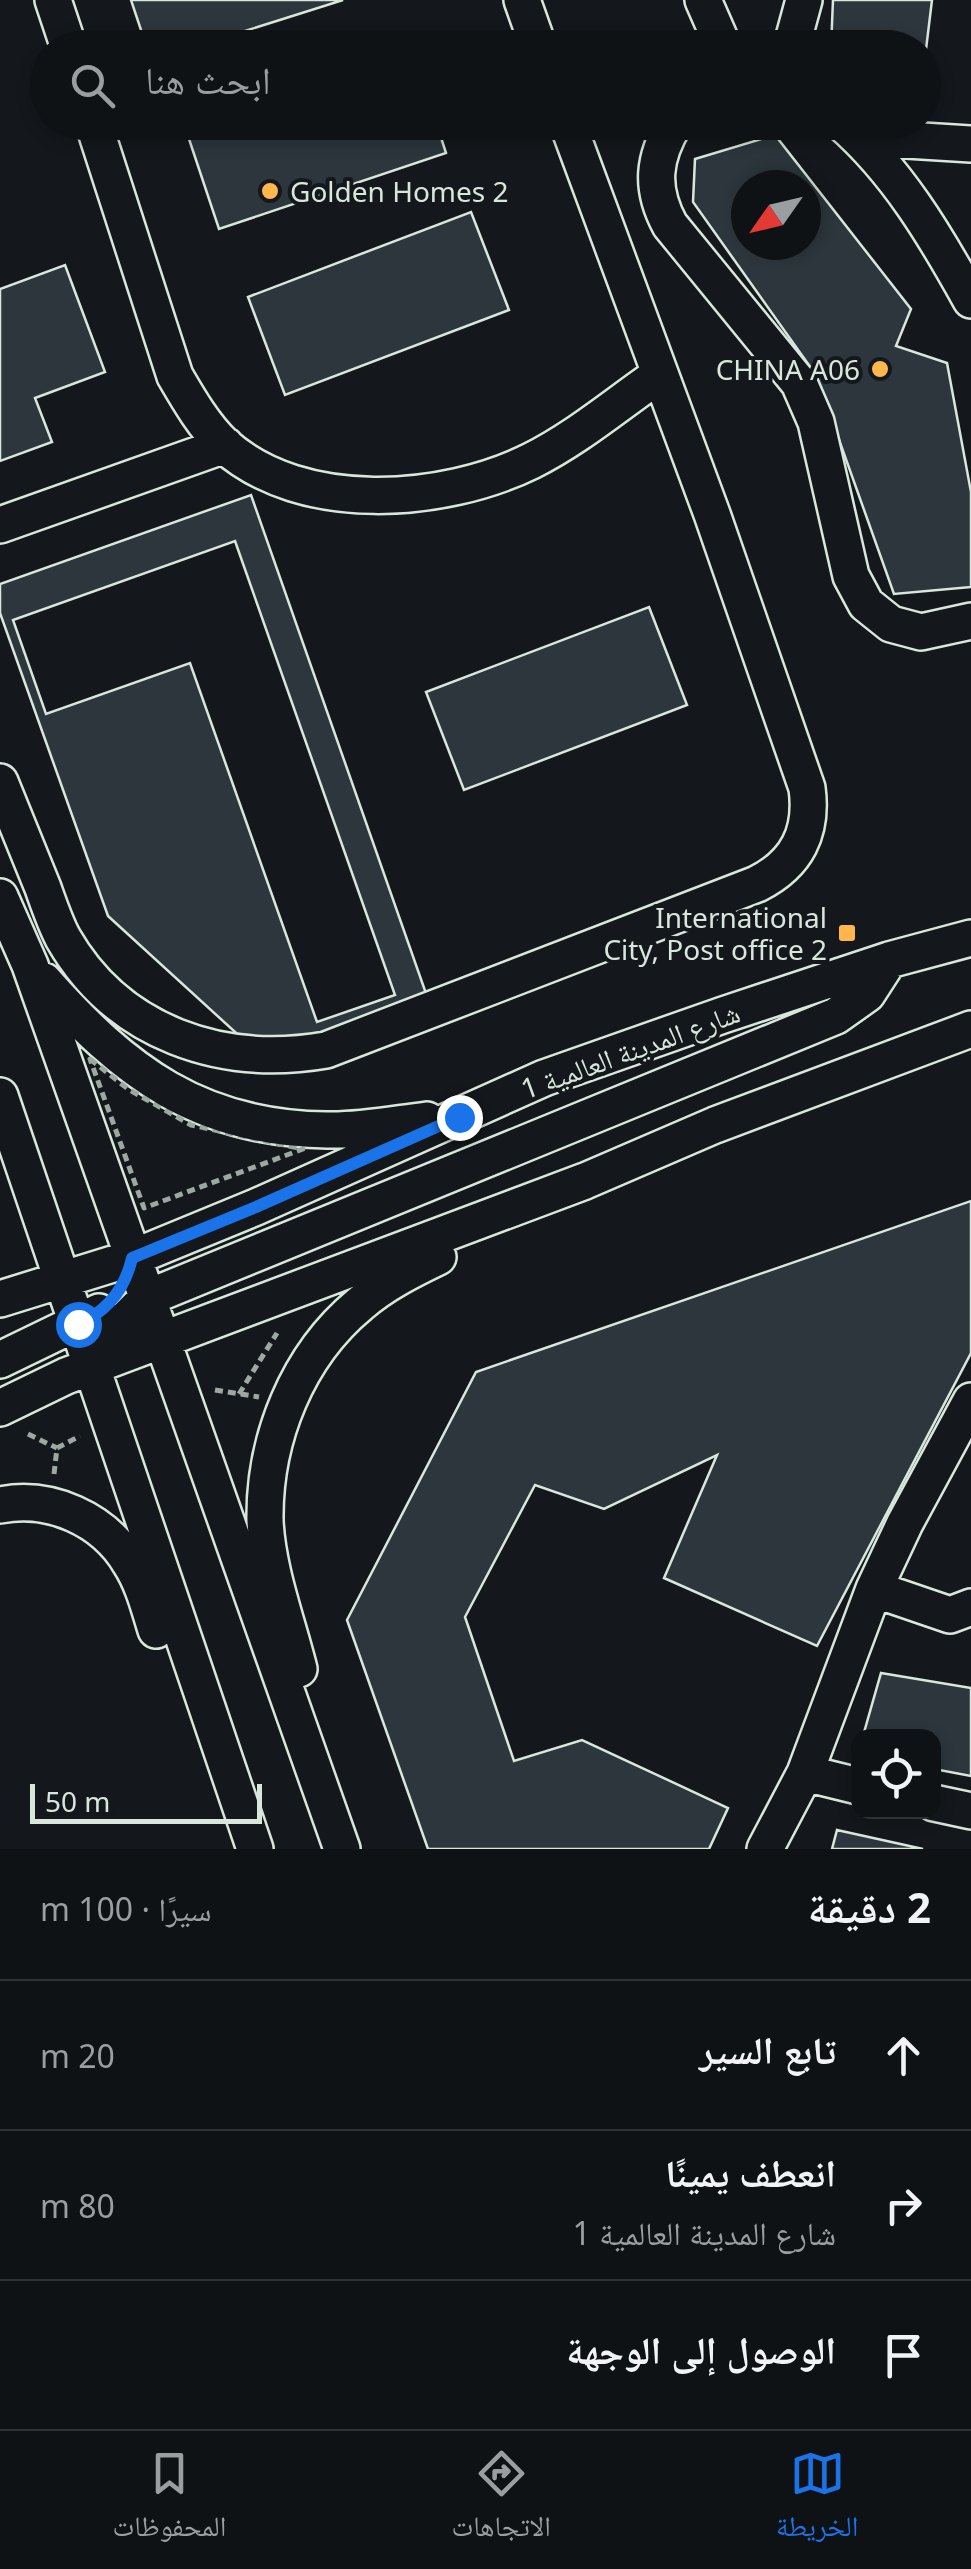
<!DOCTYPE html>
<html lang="ar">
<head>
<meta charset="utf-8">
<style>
  body { margin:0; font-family:"Noto Sans","Noto Naskh Arabic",sans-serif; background:#1d2022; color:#f1f3f6; direction:rtl }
  .controls { position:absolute; right:30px; bottom:30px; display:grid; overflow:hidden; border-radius:20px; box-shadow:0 5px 15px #0003 }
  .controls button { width:90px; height:90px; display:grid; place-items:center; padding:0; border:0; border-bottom:2px solid #2f3234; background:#0f1215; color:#f1f3f6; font:50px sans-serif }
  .compass { position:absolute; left:731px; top:170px; width:90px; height:90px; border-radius:50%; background:#0f1215; box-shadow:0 5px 15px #0003; rotate:236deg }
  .scale { position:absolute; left:30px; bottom:25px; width:232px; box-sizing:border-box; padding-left:10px; border:5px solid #d8e6dc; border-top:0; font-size:28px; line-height:35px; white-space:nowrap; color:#d8e6dc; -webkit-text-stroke:8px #14181c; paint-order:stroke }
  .stop { position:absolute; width:30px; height:30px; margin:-22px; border:8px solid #1a73e8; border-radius:50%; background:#fff }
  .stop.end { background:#1a73e8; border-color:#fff; box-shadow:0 2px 10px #0008 }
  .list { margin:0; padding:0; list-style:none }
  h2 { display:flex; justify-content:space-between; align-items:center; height:130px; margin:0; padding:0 40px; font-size:42px }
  h2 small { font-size:32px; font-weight:400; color:#9b9ea0 }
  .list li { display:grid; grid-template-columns:65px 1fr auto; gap:30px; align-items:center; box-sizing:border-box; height:150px; padding:0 40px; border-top:2px solid #2f3234 }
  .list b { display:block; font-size:38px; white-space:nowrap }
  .list p { margin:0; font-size:32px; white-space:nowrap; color:#9b9ea0 }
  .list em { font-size:32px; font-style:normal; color:#9b9ea0 }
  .icon { flex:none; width:55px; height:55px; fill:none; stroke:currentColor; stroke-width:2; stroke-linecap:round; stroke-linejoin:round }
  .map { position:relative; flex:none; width:971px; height:1849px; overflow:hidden; direction:ltr }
  .search { position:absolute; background:#0f1215; box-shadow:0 5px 15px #0003; left:30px; right:30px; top:30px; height:110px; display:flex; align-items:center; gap:25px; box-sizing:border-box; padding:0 35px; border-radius:55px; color:#9b9ea0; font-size:38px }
  .sheet { height:580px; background:#0f1215 }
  nav { display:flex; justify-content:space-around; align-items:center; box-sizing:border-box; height:140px; border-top:2px solid #2f3234; background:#0f1215; font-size:28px; color:#9b9ea0 }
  nav a { display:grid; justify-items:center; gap:5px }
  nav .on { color:#1a73e8 }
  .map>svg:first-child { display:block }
  .building { fill:#2c363c; stroke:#d8e6dc; stroke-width:2.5; fill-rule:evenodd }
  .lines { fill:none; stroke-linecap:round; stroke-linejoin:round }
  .minor-casing { stroke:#d8e6dc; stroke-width:40 }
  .path { stroke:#9da8a2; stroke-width:5; stroke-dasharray:8 5; stroke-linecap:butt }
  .minor { stroke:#14181c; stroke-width:35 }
  .route { stroke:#1a73e8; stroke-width:12 }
  .poi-dot { fill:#ffb74d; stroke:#14181c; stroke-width:4 }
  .labels { text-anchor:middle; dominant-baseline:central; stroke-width:8; stroke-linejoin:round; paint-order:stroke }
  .poi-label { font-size:28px; fill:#d8e6dc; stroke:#14181c; text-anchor:end }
  .street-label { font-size:28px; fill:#d8e6dc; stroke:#14181c }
</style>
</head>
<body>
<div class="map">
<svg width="971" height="1849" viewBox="0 0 971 1849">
  <rect width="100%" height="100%" fill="#14181c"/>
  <!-- building -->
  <path class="building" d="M131 0H343L191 48H147Z
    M833 0H932L924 66V48H831Z
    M229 122H436L446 153 219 229 188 136Z
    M775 135 911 309 896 346 947 363 971 492V587L894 594 816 375 693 202 695 159ZM746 185H806V245H746Z
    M471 212 509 310 285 395 248 297Z
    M65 265 105 372 35 398 52 442 0 461V289Z
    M251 495 429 1002 305 1042H246L108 916 0 613V584Z
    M235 541 395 995 317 1022 190 663 46 714 13 620Z
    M649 607 687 705 464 790 426 692Z
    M971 1201V1353L817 1646 664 1578 717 1455 604 1509 535 1485 465 1617 514 1761 582 1740 728 1808 709 1849H428L347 1620 476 1372Z
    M881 1673 971 1688V1776L934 1769V1736H863Z
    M837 1830 923 1849H832Z"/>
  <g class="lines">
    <defs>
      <path id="minor" d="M53 0 69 48
        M522 0 539 48
        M703 0 724 48
        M791 48 804 0
        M93 122 175 376C189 400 204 426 224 445 302 515 444 504 531 461 577 438 617 404 659 375
        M675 122C653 158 650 188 670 225L799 383 816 422 851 576 866 604 891 624 921 632 971 621
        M841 122C897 171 935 235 971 300
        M858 137 971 144
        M0 525 225 445
        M0 782C14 817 29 853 43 888 49 905 55 923 63 938 118 1034 222 1068 326 1050L757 884C797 864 813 832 807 788L712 514 567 122
        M0 897 30 965 342 1849
        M44 981C124 1072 200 1129 327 1130 360 1131 394 1124 427 1120
        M0 1096 255 1849
        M0 1299 132 1258 256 1207 544 1078 723 1015 889 960 971 938
        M0 1360 99 1312
        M93 1365 112 1333 147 1298 836 1016 867 994 889 960
        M0 1408 66 1376 585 1181 715 1125 971 1029
        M0 1505C50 1495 104 1519 130 1563 143 1583 149 1607 156 1630
        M874 1589 950 1615 971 1607
        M299 1669C287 1621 267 1569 265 1520 264 1439 297 1356 360 1304 383 1284 411 1270 438 1257
        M805 1773 858 1786
        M934 1803 971 1811
        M765 1849 805 1773 874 1589 905 1523 971 1401"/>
    </defs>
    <!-- minor casing -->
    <use href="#minor" class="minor-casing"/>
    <!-- path -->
    <path class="path" d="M90 1059 128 1089 191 1125 303 1149 144 1208Z
      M215 1390 259 1397
      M239 1394 277 1333
      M28 1434 57 1448
      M54 1474 57 1448 80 1436"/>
    <!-- minor -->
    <use href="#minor" class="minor"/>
  </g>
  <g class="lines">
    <!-- route -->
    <path class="route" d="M78 1324C108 1311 125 1289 132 1258L256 1207 459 1117"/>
  </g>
  <!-- markers -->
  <g class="poi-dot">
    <circle cx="270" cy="191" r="10"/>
    <circle cx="880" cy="369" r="10"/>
    <rect x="837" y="923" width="20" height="20" rx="5"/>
  </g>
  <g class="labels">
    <!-- poi labels -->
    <g class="poi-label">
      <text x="290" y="191" text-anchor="start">Golden Homes 2</text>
      <text x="860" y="369">CHINA A06</text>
      <text x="827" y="917">International<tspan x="827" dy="32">City, Post office 2</tspan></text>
    </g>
    <!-- street labels -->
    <g class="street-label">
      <text transform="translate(630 1050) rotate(-20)">شارع المدينة العالمية 1</text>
    </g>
  </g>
</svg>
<div class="controls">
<button><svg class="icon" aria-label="locate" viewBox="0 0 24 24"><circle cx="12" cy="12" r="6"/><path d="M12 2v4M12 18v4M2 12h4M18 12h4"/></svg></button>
</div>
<svg class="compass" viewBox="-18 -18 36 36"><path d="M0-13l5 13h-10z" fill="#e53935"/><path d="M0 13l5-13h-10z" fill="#9b9ea0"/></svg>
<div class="scale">50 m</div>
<div class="stop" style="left:78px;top:1324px"></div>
<div class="stop end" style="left:459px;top:1117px"></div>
<div class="search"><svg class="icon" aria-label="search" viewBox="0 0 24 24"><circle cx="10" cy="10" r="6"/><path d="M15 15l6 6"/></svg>ابحث هنا</div>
</div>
<section class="sheet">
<h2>2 دقيقة<small>سيرًا · 100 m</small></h2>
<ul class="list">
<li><svg class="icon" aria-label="ahead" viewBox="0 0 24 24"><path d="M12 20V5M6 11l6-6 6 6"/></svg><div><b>تابع السير</b></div><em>20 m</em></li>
<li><svg class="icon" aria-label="right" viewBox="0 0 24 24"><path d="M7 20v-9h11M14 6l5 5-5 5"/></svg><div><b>انعطف يمينًا</b><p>شارع المدينة العالمية 1</p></div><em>80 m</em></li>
<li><svg class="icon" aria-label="arrive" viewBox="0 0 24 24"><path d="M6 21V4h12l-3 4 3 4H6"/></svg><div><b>الوصول إلى الوجهة</b></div></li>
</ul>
</section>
<nav>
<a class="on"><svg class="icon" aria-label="map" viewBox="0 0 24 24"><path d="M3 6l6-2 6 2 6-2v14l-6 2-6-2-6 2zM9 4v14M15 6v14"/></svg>الخريطة</a>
<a><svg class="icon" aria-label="directions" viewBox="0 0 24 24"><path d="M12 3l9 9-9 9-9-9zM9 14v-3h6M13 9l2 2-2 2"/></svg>الاتجاهات</a>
<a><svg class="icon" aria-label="saved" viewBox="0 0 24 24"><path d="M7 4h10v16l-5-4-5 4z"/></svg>المحفوظات</a>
</nav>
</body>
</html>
